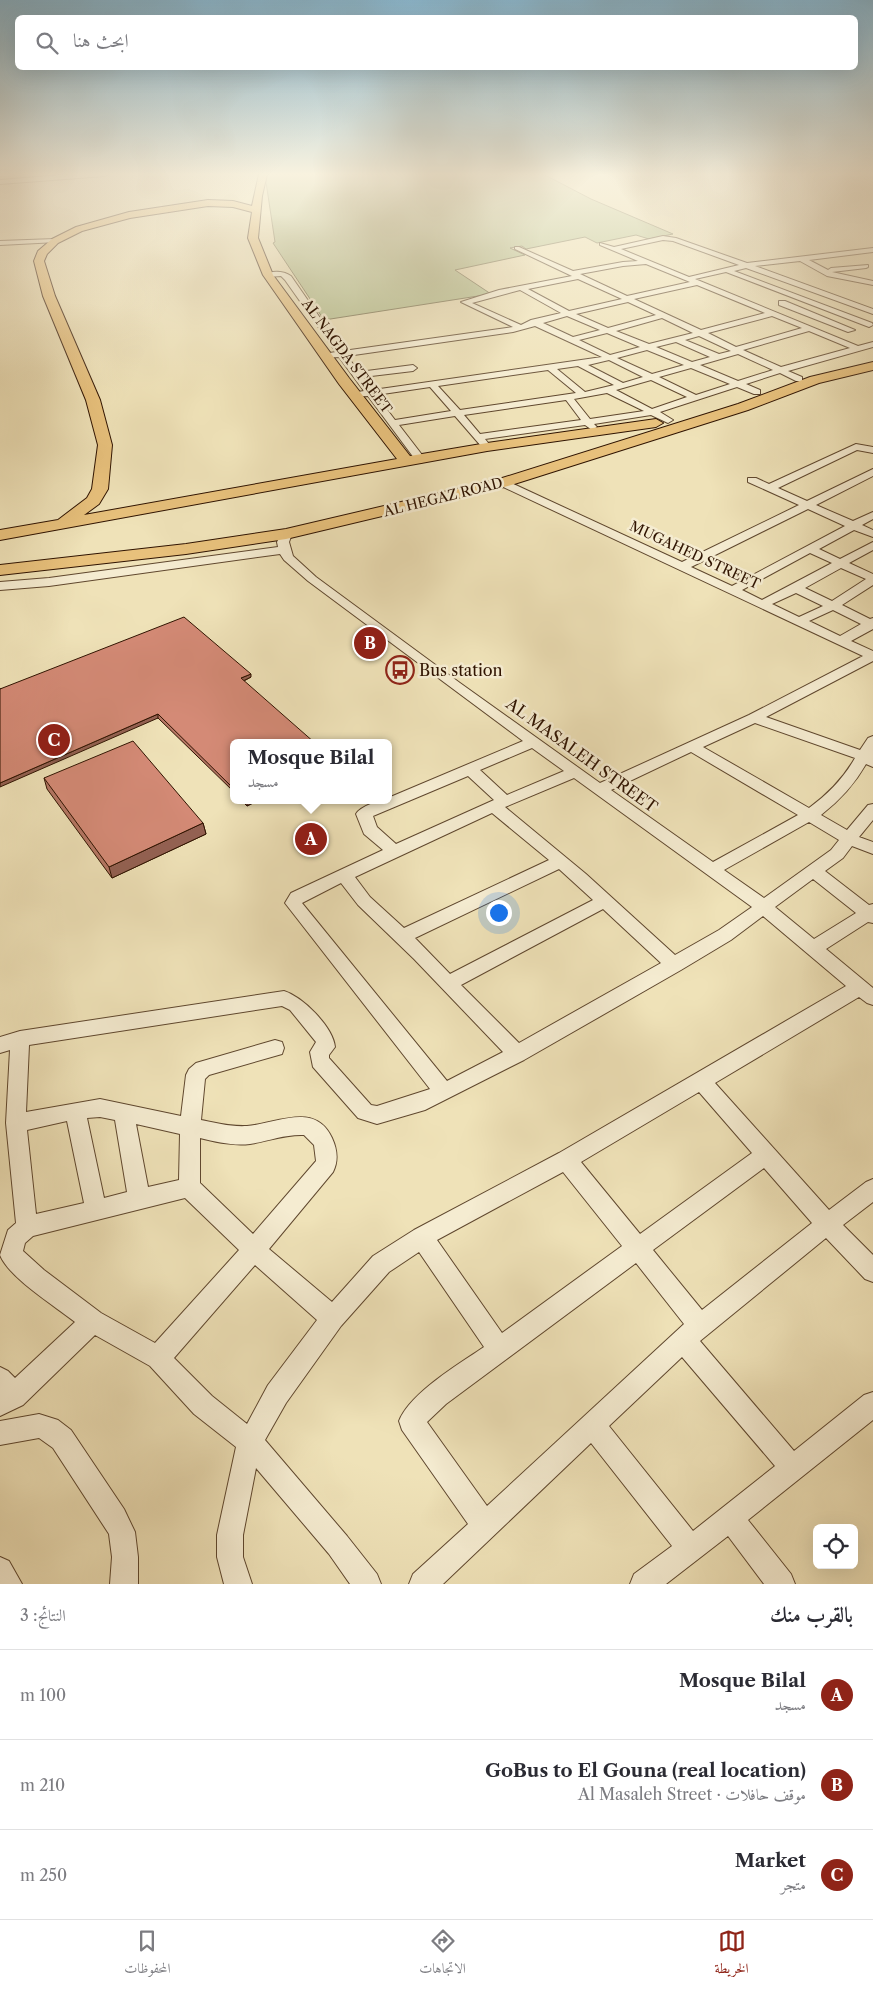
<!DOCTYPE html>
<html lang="ar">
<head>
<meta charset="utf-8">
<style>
  body { margin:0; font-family:"Libre Caslon Text",Amiri,serif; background:#f2f2f3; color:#2b2b33; direction:rtl }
  .controls { position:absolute; right:15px; bottom:15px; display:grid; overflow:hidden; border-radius:8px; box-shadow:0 5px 20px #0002 }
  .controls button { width:45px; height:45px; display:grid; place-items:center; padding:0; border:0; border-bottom:1px solid #e1e1e2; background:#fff; color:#2b2b33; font:25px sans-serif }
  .you { position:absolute; left:498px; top:912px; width:18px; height:18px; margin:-12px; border:4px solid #fff; border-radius:50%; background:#1a73e8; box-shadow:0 0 0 8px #1a73e833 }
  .badge { display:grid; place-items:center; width:32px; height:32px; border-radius:50%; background:#8f2418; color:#fff; font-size:16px; font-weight:700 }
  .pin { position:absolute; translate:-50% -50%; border:2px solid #fff; box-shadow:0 1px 5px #0006 }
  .popup { position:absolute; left:230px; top:739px; width:162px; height:65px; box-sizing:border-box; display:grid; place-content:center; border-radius:8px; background:#fff; filter:drop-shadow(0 1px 4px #0005); font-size:16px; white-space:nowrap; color:#7c7c81 }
  .popup b { font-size:19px; color:#2b2b33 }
  .popup::after { content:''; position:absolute; left:50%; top:100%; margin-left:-10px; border:10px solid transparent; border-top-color:#fff }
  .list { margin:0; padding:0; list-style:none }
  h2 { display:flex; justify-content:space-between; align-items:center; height:65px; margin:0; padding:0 20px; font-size:21px }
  h2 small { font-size:16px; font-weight:400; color:#7c7c81 }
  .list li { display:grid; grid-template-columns:32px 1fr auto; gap:15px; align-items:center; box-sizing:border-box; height:90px; padding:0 20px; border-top:1px solid #e1e1e2 }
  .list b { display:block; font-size:19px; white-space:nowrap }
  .list p { margin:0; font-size:16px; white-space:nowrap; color:#7c7c81 }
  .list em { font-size:16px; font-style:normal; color:#7c7c81 }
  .icon { flex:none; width:28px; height:28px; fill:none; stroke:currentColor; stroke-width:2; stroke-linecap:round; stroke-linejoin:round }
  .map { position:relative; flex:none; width:873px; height:1584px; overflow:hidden; direction:ltr }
  .search { position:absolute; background:#fff; box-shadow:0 5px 20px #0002; left:15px; right:15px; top:15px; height:55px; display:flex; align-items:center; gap:12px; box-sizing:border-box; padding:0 18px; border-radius:8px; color:#7c7c81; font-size:19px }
  .sheet { height:335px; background:#fff }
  nav { display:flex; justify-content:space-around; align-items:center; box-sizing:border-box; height:70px; border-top:1px solid #e1e1e2; background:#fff; font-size:14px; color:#7c7c81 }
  nav a { display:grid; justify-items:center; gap:2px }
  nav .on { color:#8f2418 }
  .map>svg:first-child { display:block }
  .green { fill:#b7c390; stroke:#736b48 }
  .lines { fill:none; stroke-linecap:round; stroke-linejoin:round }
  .minor-casing { stroke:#5f472e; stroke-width:2 }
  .tertiary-casing { stroke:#5f472e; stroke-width:2 }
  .primary-casing { stroke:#2f1300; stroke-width:2 }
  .minor { fill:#f5ecd1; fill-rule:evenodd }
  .tertiary { fill:#f5ecd1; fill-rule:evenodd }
  .primary { fill:#e8c17c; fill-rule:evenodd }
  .wall { fill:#b67765; stroke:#2f1300 }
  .shaded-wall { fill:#946153; stroke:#2f1300 }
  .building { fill:#d48a76; stroke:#2f1300 }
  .labels { text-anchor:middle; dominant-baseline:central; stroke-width:5; stroke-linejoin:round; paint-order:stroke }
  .far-street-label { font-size:14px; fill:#2f1300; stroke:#f5ecd1 }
  .poi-label { font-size:16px; fill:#2f1300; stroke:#f5ecd1; text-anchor:start }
  .street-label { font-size:16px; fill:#2f1300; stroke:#f5ecd1 }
</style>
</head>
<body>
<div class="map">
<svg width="873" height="1584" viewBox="0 0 873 1584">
  <rect width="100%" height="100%" fill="#efe2b8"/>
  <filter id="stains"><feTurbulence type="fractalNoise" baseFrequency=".004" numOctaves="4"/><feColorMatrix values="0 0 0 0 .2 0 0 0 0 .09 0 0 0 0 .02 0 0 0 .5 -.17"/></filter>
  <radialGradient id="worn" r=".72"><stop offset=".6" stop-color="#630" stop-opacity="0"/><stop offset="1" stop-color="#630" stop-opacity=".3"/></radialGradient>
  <!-- green -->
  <path class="green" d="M268 174H543L591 199 673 234 649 239 636 235 597 243 585 237 526 249 522 246 510 248 525 255 455 270 491 294 324 320 273 243 275 242 266 182Z"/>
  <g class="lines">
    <defs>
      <path id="minor" d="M663 236 676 238 747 263 873 248V252L809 260 828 270 831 268 868 265V267L866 268 832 272 873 281V285L827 276 800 261 755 266 873 309V314L746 268 734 271 872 323 873 325 869 327 726 272 695 279 858 346 873 342V347L788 371 802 377V381H796L780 373 746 384 760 390V394H754L737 387 660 412 673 420 668 423 651 415 594 424 597 427 592 430 585 425 485 439 489 444 484 447 481 446 455 416 399 425 426 460 421 463 417 462 368 396 351 397V393L364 391 339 357 323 358V354L336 352 285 280 281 276 268 277 264 275C272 270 284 271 291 276L343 351 513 327 461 302 499 290 572 276 515 249V247H519L573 271 623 262 638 261 600 245V243L614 247ZM663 240 673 241 739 265 689 277 621 249ZM646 264 690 282 627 296 580 274 623 266ZM578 279 622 299 569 311 528 289ZM697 285 765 313 701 330 634 299ZM520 290 561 313 531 320 521 325 472 303ZM628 302 656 315 608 328 576 314ZM567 316 600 330 573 337 543 323ZM772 316 802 328 736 347 708 333ZM662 318 693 333 649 344 616 331ZM535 326 602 357 373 390 363 377 413 371 417 368 413 365 359 372 347 356 513 332ZM809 331 850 348 781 367 743 350ZM607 333 640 347 610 355 579 340ZM699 336 731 351 719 354 685 340ZM676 342 710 357 692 362 656 347ZM647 350 684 365 652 374 617 358ZM738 354 773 370 738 381 700 365ZM609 360 643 377 623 383 588 365ZM578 366 614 385 585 392 557 369ZM691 368 730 384 696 395 659 377ZM548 370 576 393 460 410 438 386ZM651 380 687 397 652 409 616 390ZM430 387 451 411 395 420 376 395ZM607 393 644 411 590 419 574 399ZM566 400 581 420 480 434 464 415Z
        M55 239 57 240V242L0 245V241Z
        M779 301H785L855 330 848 332 779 305Z
        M856 444 873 447V453L857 450 778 488 807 501 873 469V476L816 505 853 521 873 512V519L862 525 873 530V537L854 530 819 549 840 559 873 542V550L849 563 873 574V585L842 605 870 619 873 618V629L851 641 873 651V661L766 717 860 750 868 738 873 736V767L866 764C854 785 840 800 821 815L847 830 868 805 873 804V820L859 837 873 842V854L852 846 843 858 825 871 869 905 873 904V923L868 922 826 949 873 988V1005L867 1003 859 997 715 1083 829 1210 866 1182 873 1179V1202L843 1225 873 1255V1282L865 1279 826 1238 700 1341 794 1451 864 1395 873 1392V1420L748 1520 791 1574 795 1584H764L728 1536 666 1584H630L634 1574 672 1546 591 1443 443 1584H409L413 1574 468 1524 402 1430 399 1421C410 1393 459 1364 484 1347L419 1252 389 1272 341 1326 286 1403 265 1440 347 1536 377 1574 381 1584H350L329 1554 256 1468 243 1535V1557L252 1584H224L217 1557V1535L236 1447 194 1414 150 1366 95 1335 23 1405 0 1416V1367L8 1371 15 1378 75 1322C55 1306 9 1278 0 1255L8 1230 16 1223 6 1123 10 1050 0 1053V1037L20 1031 284 991C303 997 333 1027 335 1047L329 1055V1058L371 1105 377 1106 430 1089 285 903 291 893 383 850 364 834 356 814C361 806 379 800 388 800V798L523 741 308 581 284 560 280 554 49 586 0 590V582L49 578 278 547 277 542 282 532H290L292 534 289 542 293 556 316 577 460 683 600 783 749 715 863 656 499 485 498 483 499 481H507L682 562 799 505 748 482V478H756L769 484ZM808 509 845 526 732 586 691 567ZM810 553 832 563 762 600 742 590ZM841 568 866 579 832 601 805 588ZM796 593 823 606 799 617 772 604ZM833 610 861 624 840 636 809 621ZM755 723 855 758C843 779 828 794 809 808L703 747ZM532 748 564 771 507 795 480 770ZM691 752 798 815 713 862 611 790ZM468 776 494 800 396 844 377 827 373 816ZM574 778 752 907 719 930 675 955 586 874 505 807ZM492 813 549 860 404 928 370 897 355 877ZM809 822 839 840 831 850 764 898 724 870ZM559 869 593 900 450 974 415 938ZM813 879 856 913 814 939 775 907ZM341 883 358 905 414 959 503 1052 447 1081 302 903ZM603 909 661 963 519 1043 461 985ZM763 916 846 986 559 1153 414 1230 373 1256 332 1302 269 1249 333 1172C339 1160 337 1149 332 1138 315 1101 276 1124 247 1126 231 1127 216 1123 201 1120L205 1079 209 1075 282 1054 284 1048 282 1042 275 1040 196 1063 189 1069 186 1075 181 1116 100 1099 26 1112 29 1045 282 1006 290 1010 316 1042 310 1052 313 1067 358 1118 377 1124 425 1110 524 1060 681 970 731 940ZM699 1092 752 1153 640 1234 581 1162ZM100 1117 115 1120 127 1192 104 1198 87 1118ZM67 1121 84 1203 36 1214 27 1130ZM136 1124 180 1134 179 1180 148 1187ZM304 1135 314 1145 316 1161 253 1234 200 1183V1138C217 1142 233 1146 250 1144 269 1141 285 1134 304 1135ZM764 1168 812 1223 702 1310 653 1250ZM563 1172 622 1246 502 1333 437 1240ZM185 1198 239 1250 155 1343 101 1313 44 1270 23 1251 25 1243 33 1236ZM636 1263 684 1324 487 1506 427 1422 446 1404ZM255 1265 317 1320 268 1385 247 1424 212 1396 174 1358ZM682 1357 775 1466 693 1531 609 1426Z
        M39 1414 58 1420 71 1430 124 1509 135 1532 138 1557V1584H110L112 1557 109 1534 53 1448 39 1438 0 1445V1421Z
        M0 1557 9 1561 22 1584H0Z"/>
      <path id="tertiary" d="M74 174H108L105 176 0 184V180Z"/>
      <path id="primary" d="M259 174H267L262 196 258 238 273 275 349 378 410 456 487 443 656 419 663 423 656 427 487 451 0 540V530L58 520 87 498 92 489 98 445 86 400 43 296 34 261 38 251 52 239 76 227 129 212 208 200 233 201 252 206ZM208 206 233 207 252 212 248 238 263 275 339 384 397 459 84 515 99 504 108 489 112 445 100 400 55 296 44 261 47 254 58 243 82 231 130 218Z
        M873 362V370L819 383 748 410 508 486 286 539 186 554 0 575V565L186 544 286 529 499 479 738 404 810 377Z"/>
    </defs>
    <!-- minor casing -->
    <use href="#minor" class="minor-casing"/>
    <!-- tertiary casing -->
    <use href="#tertiary" class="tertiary-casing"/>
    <!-- primary casing -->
    <use href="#primary" class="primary-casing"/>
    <!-- minor -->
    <use href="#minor" class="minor"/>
    <!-- tertiary -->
    <use href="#tertiary" class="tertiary"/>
    <!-- primary -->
    <use href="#primary" class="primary"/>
  </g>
  <!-- wall -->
  <path class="wall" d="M251 677 244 681 234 743V792L158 718 0 689Z
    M44 778 203 823 206 834 112 878 47 789Z
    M241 800H259L247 806Z"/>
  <!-- shaded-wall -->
  <path class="shaded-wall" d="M251 674V677L241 682V678Z
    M158 714V718L0 787V783Z
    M251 800H259L247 806V802Z
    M203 823 206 834 112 878 109 867Z"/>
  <!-- building -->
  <path class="building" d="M184 617 251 674 241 678 315 743H234V789L158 714 0 783V689Z
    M133 741 203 823 109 867 44 778Z"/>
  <!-- sky -->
  <linearGradient id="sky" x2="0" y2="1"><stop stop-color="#89b8d1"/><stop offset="0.44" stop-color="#f8f2df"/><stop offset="1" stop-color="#f8f2df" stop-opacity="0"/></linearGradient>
  <rect width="873" height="396" fill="url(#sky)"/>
  <!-- icons -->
  <defs>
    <symbol id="bus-ring" viewBox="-11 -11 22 22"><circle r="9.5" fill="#f5ecd1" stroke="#8f2418" stroke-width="1.5"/><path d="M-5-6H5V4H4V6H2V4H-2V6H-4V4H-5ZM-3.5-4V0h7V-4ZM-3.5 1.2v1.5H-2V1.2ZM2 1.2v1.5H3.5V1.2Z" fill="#8f2418"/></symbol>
  </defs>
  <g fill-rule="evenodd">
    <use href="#bus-ring" x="384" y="654" width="32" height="32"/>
  </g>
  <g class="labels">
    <!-- far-street labels -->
    <g class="far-street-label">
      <text transform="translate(347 356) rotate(53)">AL NAGDA STREET</text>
      <text transform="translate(443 497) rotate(-14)">AL HEGAZ ROAD</text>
      <text transform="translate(695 555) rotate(25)">MUGAHED STREET</text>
    </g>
    <!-- poi labels -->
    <g class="poi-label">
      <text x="419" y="670">Bus station</text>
    </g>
    <!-- street labels -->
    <g class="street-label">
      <text transform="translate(582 755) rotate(36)">AL MASALEH STREET</text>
    </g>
  </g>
  <rect width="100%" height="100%" filter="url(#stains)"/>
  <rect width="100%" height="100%" fill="url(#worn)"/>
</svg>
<div class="controls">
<button><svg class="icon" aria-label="locate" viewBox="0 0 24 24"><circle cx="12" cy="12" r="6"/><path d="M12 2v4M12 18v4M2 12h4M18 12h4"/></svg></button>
</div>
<div class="you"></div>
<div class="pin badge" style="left:311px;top:839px">A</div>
<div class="popup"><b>Mosque Bilal</b>مسجد</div>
<div class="pin badge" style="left:370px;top:643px">B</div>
<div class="pin badge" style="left:54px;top:740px">C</div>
<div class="search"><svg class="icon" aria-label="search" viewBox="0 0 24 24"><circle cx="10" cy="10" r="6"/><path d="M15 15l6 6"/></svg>ابحث هنا</div>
</div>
<section class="sheet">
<h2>بالقرب منك<small>النتائج: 3</small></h2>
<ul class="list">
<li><span class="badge">A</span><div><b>Mosque Bilal</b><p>مسجد</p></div><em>100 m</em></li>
<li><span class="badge">B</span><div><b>GoBus to El Gouna (real location)</b><p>موقف حافلات · Al Masaleh Street</p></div><em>210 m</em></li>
<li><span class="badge">C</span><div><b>Market</b><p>متجر</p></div><em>250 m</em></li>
</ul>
</section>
<nav>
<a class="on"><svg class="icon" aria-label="map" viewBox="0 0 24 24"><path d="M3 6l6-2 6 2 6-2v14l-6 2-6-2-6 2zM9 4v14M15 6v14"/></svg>الخريطة</a>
<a><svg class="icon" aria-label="directions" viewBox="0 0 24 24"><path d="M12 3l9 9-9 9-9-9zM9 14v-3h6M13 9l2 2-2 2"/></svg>الاتجاهات</a>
<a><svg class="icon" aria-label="saved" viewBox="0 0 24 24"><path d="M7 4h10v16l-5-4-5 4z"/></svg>المحفوظات</a>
</nav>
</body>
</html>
